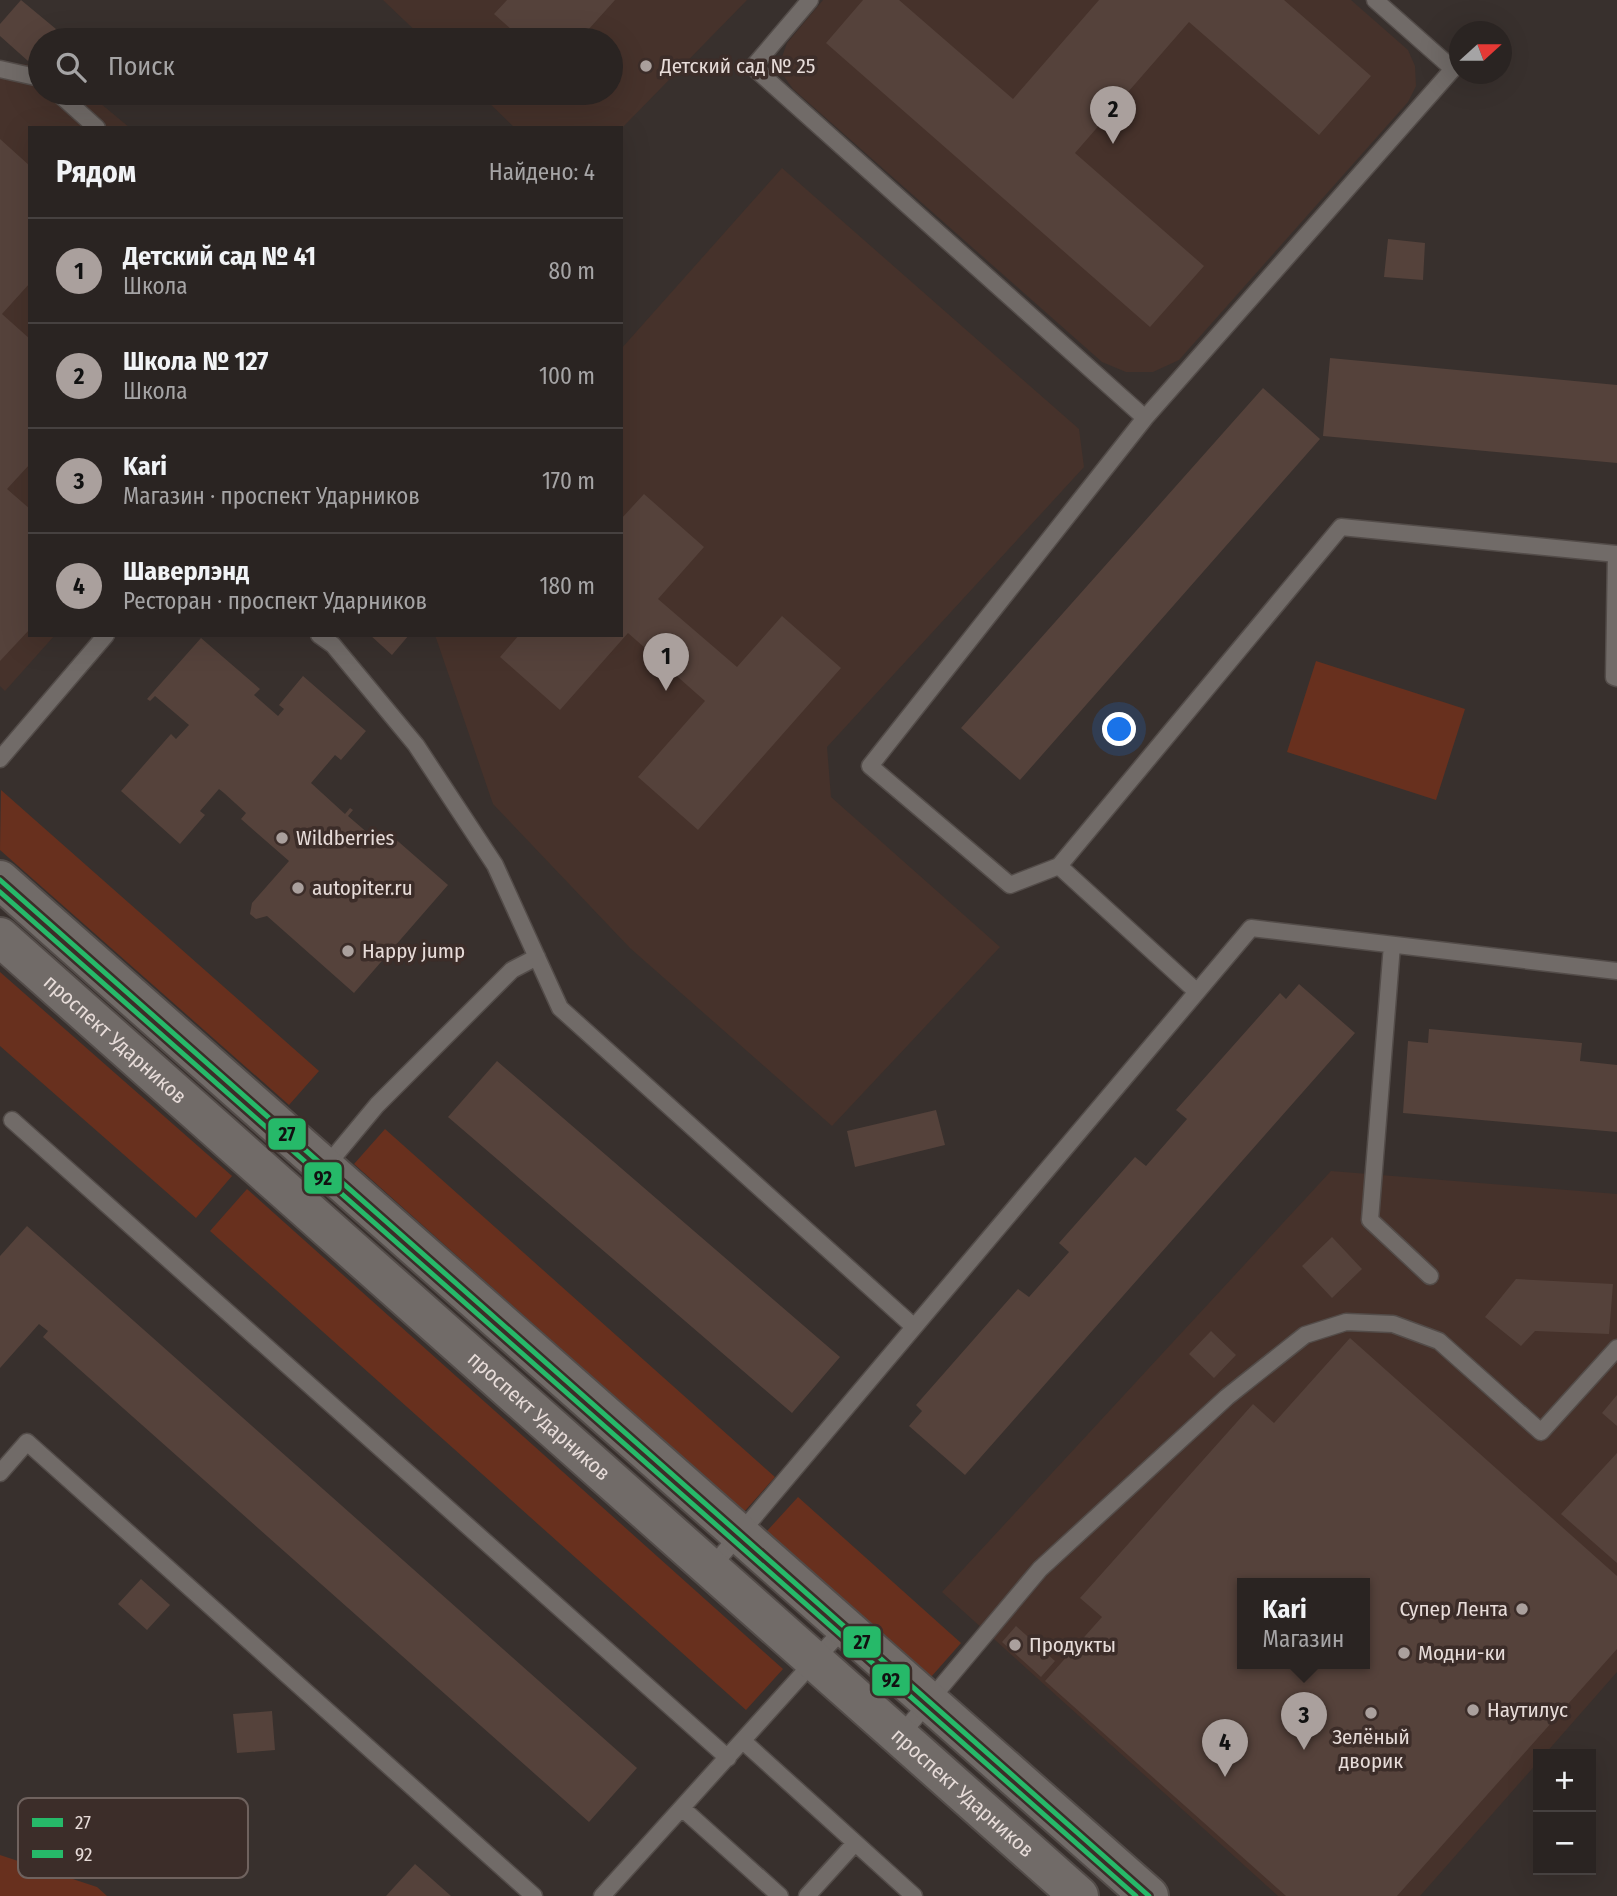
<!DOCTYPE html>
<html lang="ru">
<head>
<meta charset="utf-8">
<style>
  body { margin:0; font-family:"Fira Sans Condensed",sans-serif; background:#36302f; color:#f1f3f6 }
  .controls { position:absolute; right:21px; bottom:21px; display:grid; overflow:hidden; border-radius:0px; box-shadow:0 7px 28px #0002 }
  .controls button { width:63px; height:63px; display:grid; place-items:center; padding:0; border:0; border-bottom:2px solid #464140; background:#2a2422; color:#f1f3f6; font:35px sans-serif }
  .compass { position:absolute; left:1449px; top:21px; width:63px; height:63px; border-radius:50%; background:#2a2422; box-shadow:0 7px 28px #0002; rotate:69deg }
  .you { position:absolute; left:1120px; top:730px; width:24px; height:24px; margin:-18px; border:5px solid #fff; border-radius:50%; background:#1a73e8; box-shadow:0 0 0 10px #1a73e833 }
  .badge { display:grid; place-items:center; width:46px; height:46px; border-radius:50%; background:#aaa09d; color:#111; font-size:23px; font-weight:700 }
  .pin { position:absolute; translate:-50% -58px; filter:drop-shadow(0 2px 4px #0008) }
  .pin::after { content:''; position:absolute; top:37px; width:24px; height:21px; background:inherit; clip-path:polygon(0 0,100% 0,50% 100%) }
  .popup { position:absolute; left:1237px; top:1578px; width:133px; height:91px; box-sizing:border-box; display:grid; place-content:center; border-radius:0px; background:#2a2422; filter:drop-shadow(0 2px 5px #0005); font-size:23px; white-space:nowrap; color:#a5a4a5 }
  .popup b { font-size:26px; color:#f1f3f6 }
  .popup::after { content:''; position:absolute; left:50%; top:100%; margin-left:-14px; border:14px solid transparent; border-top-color:#2a2422 }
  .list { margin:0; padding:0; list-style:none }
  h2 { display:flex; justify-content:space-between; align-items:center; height:91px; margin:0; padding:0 28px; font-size:30px }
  h2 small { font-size:23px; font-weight:400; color:#a5a4a5 }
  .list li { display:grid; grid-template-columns:46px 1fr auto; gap:21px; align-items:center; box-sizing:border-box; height:105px; padding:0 28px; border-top:2px solid #464140 }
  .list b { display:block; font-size:26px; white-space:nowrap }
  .list p { margin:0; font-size:23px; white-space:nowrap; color:#a5a4a5 }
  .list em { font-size:23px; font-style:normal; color:#a5a4a5 }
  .icon { flex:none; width:38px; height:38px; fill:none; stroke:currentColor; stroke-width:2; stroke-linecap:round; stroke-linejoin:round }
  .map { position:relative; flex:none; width:1617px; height:1896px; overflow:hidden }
  .search { position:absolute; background:#2a2422; box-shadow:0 7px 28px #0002; left:28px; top:28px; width:595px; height:77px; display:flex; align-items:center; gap:18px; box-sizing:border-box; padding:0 24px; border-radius:38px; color:#a5a4a5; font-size:26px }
  .panel { position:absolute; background:#2a2422; box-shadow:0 7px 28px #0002; left:28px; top:126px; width:595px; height:511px; border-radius:0px }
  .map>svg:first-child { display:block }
  .built { fill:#46322b; fill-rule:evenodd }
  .green { fill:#68301e }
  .building { fill:#55423b; fill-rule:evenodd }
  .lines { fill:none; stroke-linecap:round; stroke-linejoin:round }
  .service-casing { stroke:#534c49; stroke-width:19 }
  .tertiary-casing { stroke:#534c49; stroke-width:42 }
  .service { stroke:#716b68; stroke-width:16 }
  .tertiary { stroke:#716b68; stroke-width:38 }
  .bus-1-casing { stroke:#3c2d29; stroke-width:10 }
  .bus-2-casing { stroke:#3c2d29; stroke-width:10 }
  .bus-1 { stroke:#26b969; stroke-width:5 }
  .bus-2 { stroke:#26b969; stroke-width:5 }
  .poi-dot { fill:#aaa09d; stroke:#3c2d29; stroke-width:2.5 }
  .labels { text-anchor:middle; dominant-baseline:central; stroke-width:7; stroke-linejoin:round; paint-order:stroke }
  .poi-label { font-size:21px; fill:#e7dcd9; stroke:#3c2d29; text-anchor:start }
  .street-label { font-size:21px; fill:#e7dcd9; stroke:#3c2d29 }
  .key { fill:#3c2d29; stroke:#6f625e; stroke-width:2 }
  .key-label { font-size:19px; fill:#e7dcd9 }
  .line-badge { stroke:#3c2d29; stroke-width:2.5 }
  .pale-badge-label { font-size:19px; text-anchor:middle; font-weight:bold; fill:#111 }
</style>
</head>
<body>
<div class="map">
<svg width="1617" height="1896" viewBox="0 0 1617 1896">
  <rect width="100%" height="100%" fill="#38302d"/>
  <!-- built -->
  <path class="built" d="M383 0H747L621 129 515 128 479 93H611V40H425Z
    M823 0H1351L1408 50 1415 66 1416 86 1408 102 1179 360 1153 372H1126L1102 362 793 89 783 75 782 57 787 43Z
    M0 62 40 66V93H88L130 128H30V635H55L5 691 0 686Z
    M782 168 1079 429 1084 467 827 747 831 797 1000 947 832 1126 630 948 493 804 435 635H621V349Z
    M1331 1171 1617 1194V1672L1545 1754H1538V1762L1420 1896H1278L942 1592ZM1243 1584H1365V1664H1243Z"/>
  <!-- green -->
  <path class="green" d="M1316 661 1465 709 1436 800 1287 752Z
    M1 790 319 1071 289 1105 0 850Z
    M0 972 232 1176 196 1218 0 1046Z
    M385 1129 775 1477 744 1512 354 1164Z
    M247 1189 783 1669 746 1710 210 1231Z
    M798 1497 961 1643 931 1677 767 1531Z
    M0 1855 97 1887 107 1896H0Z"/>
  <!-- building -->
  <path class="building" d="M21 0 56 29 46 40H40V47L28 61 0 36V24Z
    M507 0H615L579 40H523L494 14Z
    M863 0H899L1013 99 1099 0H1284L1371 76 1319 135 1189 22 1075 153 1204 266 1150 327 826 43Z
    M0 139 30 166V283L2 314 30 339V464L7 489 30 509V629L0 661Z
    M1388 239 1425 243 1423 280 1384 277Z
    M1330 358 1617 385V463L1323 436Z
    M1263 388 1320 439 1020 780 961 728Z
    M644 494 704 547 658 599 737 667 782 616 841 668 698 830 638 777 705 701 628 633 560 710 500 657 519 635H621V519Z
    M370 635H409L392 655Z
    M201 638 260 689 254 695 278 716 284 709 279 705 303 676 366 731 341 760 335 755 311 783 345 814 350 808 353 810 348 816 383 846 392 836 448 885 354 993 267 916 256 919 250 914 252 903 289 861 241 819 246 813 224 793 219 789 200 811 205 815 180 844 121 791 171 734 176 739 189 725 155 696 150 701 147 699Z
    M1299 984 1355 1033 965 1475 909 1426 922 1411 916 1405 1018 1289 1029 1297 1069 1252 1059 1243 1135 1157 1146 1166 1187 1119 1176 1110 1280 993 1286 999Z
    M1429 1029 1582 1043 1580 1061 1617 1065V1132L1403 1113 1408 1041 1428 1043Z
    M497 1061 840 1357 792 1413 448 1117Z
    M936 1110 945 1145 855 1167 847 1131Z
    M27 1226 637 1768 589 1822 43 1337 48 1331 39 1324 0 1368V1256Z
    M1332 1237 1362 1269 1332 1298 1302 1266Z
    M1516 1279 1613 1284 1609 1334 1535 1331 1521 1346 1485 1317Z
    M1211 1331 1236 1355 1214 1378 1189 1354Z
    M1350 1338 1617 1576V1649L1397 1896H1286L1045 1681 1102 1617 1080 1598 1253 1404 1274 1423ZM1243 1584H1365V1664H1243Z
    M1617 1395V1426L1602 1413Z
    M1617 1453V1563L1561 1514Z
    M141 1579 170 1605 147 1630 118 1604Z
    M1016 1626 1055 1661 1041 1677 1002 1642Z
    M272 1711 275 1750 237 1753 233 1714Z
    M415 1864 451 1896H386Z"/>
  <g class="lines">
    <defs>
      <path id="service" d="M810 0 753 67 1145 418
        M1375 0 1453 69 1145 418 870 766 1010 885 1059 866 1341 527 1617 554
        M0 69 40 78
        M58 93 97 128
        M1616 554 1614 677 1617 678
        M319 635 333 645 416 745 495 865 560 1008 913 1326
        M0 759 106 635
        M1059 866 1196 991
        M1392 945 1370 1220 1430 1276
        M12 1120 728 1758
        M298 1200 377 1105 512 970 537 957
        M0 1473 27 1442 534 1896
        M710 1569 1251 928 1617 971
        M899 1737 1040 1569 1227 1397 1305 1335 1346 1322 1393 1324 1439 1341 1541 1432 1617 1348
        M743 1741 914 1896
        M683 1809 780 1896
        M602 1896 845 1627
        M807 1896 855 1843"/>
      <g id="tertiary">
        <path d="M0 880 1149 1896"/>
        <path id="s1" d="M0 937 1079 1896"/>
      </g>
    </defs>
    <!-- service casing -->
    <use href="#service" class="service-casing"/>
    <!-- tertiary casing -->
    <use href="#tertiary" class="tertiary-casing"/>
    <!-- service -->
    <use href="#service" class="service"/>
    <!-- tertiary -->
    <use href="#tertiary" class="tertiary"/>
    <defs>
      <path id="bus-1" d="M0 880 1149 1896"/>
      <path id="bus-2" d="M0 892 1136 1896"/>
    </defs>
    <!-- bus-1 casing -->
    <use href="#bus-1" class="bus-1-casing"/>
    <!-- bus-2 casing -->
    <use href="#bus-2" class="bus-2-casing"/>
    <!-- bus-1 -->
    <use href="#bus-1" class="bus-1"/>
    <!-- bus-2 -->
    <use href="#bus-2" class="bus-2"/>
  </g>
  <!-- markers -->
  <g class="poi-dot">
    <circle cx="646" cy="66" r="7"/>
    <circle cx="282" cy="838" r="7"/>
    <circle cx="298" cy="888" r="7"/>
    <circle cx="348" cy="951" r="7"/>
    <circle cx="1522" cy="1609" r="7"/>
    <circle cx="1015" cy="1645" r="7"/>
    <circle cx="1404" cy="1653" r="7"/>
    <circle cx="1473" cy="1710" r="7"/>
    <circle cx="1371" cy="1713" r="7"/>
  </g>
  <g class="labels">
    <!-- poi labels -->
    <g class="poi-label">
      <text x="660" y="66">Детский сад № 25</text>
      <text x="296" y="838">Wildberries</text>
      <text x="312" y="888">autopiter.ru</text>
      <text x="362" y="951">Happy jump</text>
      <text x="1508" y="1609" text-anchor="end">Супер Лента</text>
      <text x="1029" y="1645">Продукты</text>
      <text x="1418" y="1653">Модни-ки</text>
      <text x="1487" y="1710">Наутилус</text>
      <text x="1371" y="1737" text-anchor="middle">Зелёный<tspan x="1371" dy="24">дворик</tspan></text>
    </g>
    <!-- street labels -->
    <g class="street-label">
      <text stroke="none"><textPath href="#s1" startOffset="154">проспект Ударников</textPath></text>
      <text stroke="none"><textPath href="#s1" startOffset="721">проспект Ударников</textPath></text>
      <text stroke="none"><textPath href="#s1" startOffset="1288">проспект Ударников</textPath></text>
    </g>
  </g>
  <!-- legend -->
  <rect x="18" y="1798" width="230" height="80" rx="10" class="key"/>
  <rect x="32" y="1818" width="31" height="9" fill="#26b969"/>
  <rect x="32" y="1850" width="31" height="8" fill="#26b969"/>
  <g class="key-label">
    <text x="75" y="1829">27</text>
    <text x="75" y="1861">92</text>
  </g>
  <g class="line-badge">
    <rect x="267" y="1117" width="40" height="34" rx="7" fill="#26b969"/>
    <rect x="303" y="1161" width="40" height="34" rx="7" fill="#26b969"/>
    <rect x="842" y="1625" width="40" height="34" rx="7" fill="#26b969"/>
    <rect x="871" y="1663" width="40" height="34" rx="7" fill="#26b969"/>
  </g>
  <g class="pale-badge-label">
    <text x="287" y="1141">27</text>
    <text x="323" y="1185">92</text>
    <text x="862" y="1649">27</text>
    <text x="891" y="1687">92</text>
  </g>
</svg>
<div class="controls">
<button>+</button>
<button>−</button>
</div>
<svg class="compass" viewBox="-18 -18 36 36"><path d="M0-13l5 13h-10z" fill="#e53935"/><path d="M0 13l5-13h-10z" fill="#a5a4a5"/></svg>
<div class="you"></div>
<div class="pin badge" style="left:666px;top:691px">1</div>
<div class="pin badge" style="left:1113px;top:144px">2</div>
<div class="pin badge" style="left:1304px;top:1750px">3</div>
<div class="popup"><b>Kari</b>Магазин</div>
<div class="pin badge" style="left:1225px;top:1777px">4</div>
<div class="search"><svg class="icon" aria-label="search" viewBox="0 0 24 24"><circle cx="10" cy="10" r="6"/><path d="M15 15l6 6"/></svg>Поиск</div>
<section class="panel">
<h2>Рядом<small>Найдено: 4</small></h2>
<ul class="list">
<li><span class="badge">1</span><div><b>Детский сад № 41</b><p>Школа</p></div><em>80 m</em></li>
<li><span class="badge">2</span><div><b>Школа № 127</b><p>Школа</p></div><em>100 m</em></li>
<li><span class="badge">3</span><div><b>Kari</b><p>Магазин · проспект Ударников</p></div><em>170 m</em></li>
<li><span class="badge">4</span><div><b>Шаверлэнд</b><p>Ресторан · проспект Ударников</p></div><em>180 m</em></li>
</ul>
</section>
</div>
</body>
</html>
